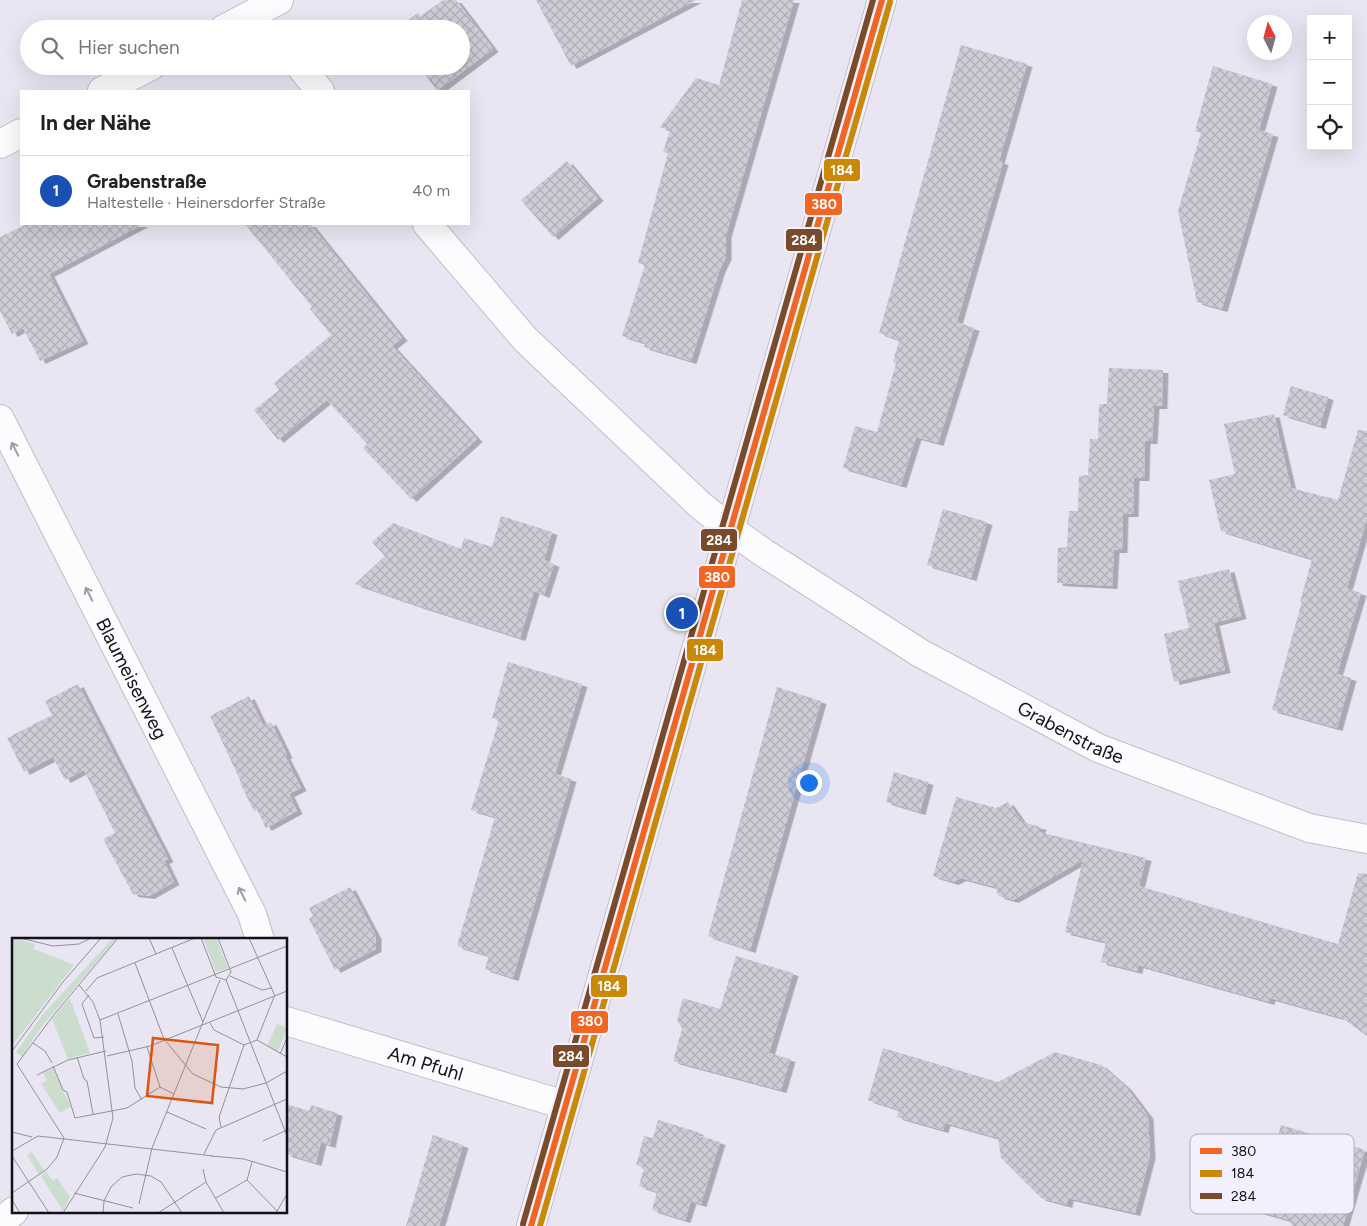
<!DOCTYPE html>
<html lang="de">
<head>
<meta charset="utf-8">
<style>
  body { margin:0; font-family:Figtree,sans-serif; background:#f6f6f6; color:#202124 }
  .controls { position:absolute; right:15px; top:15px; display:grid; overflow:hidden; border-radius:0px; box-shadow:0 5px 20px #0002 }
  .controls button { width:45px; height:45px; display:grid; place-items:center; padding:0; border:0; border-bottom:1px solid #e0e0e0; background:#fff; color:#202124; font:25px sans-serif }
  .compass { position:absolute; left:1247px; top:15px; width:45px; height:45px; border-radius:50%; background:#fff; box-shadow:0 5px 20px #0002; rotate:354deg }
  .you { position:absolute; left:808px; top:782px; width:18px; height:18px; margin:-12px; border:4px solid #fff; border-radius:50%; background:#1a73e8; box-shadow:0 0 0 8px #1a73e833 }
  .badge { display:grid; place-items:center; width:32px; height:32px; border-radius:50%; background:#7c3aed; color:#fff; font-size:16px; font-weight:700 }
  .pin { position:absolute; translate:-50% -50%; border:2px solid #fff; box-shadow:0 1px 5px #0006 }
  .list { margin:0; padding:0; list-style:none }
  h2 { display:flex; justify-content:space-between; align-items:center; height:65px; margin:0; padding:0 20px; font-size:21px }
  h2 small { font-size:16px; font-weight:400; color:#757577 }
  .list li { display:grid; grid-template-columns:32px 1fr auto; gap:15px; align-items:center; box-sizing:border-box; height:70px; padding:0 20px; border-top:1px solid #e0e0e0 }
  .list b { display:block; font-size:19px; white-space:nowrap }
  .list p { margin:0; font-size:16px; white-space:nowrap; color:#757577 }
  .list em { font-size:16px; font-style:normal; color:#757577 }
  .icon { flex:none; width:28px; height:28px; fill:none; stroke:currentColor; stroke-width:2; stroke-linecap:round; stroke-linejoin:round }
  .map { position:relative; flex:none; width:1367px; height:1226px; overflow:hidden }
  .search { position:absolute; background:#fff; box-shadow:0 5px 20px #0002; left:20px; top:20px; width:450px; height:55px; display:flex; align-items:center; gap:12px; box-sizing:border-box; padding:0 18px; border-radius:28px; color:#757577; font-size:19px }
  .panel { position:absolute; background:#fff; box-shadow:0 5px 20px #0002; left:20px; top:90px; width:450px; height:135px; border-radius:0px }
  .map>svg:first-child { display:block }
  .building { fill:url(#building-cross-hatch); filter:url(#shadow) }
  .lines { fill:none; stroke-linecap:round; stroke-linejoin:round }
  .minor-casing { stroke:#c1bec7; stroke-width:30 }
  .minor { stroke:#fcfbfd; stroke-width:28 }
  .bus-1-casing { stroke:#f4effd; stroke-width:10 }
  .bus-2-casing { stroke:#f4effd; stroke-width:10 }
  .bus-3-casing { stroke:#f4effd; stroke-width:10 }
  .bus-1 { stroke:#f26522; stroke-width:6 }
  .bus-2 { stroke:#c98805; stroke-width:6 }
  .bus-3 { stroke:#7a4b2a; stroke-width:6 }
  .oneway { stroke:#9f9da1 }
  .labels { text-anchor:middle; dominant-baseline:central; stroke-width:5; stroke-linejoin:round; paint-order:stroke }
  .street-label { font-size:19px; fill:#131018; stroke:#f4effd }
  .inset-road { fill:none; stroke:#93909b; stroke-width:1 }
  .view { fill:#dd550d; fill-opacity:0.15; stroke:#dd550d; stroke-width:2.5 }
  .inset-edge { fill:none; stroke:#131018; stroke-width:2.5 }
  .key { fill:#f4effd; stroke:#b0acb8; stroke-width:1 }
  .key-label { font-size:14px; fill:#131018 }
  .line-badge { stroke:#f4effd; stroke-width:2 }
  .badge-label { font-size:14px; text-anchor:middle; font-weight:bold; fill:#fff }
</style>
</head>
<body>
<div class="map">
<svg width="1367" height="1226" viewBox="0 0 1367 1226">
  <defs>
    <pattern id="building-cross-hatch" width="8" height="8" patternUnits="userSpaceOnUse" patternTransform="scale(1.25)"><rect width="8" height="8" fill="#cfccd6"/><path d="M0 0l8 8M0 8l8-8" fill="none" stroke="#b1aeb7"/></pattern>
    <filter id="shadow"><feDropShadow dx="5.5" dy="3" stdDeviation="0" flood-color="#0004"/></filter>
  </defs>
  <rect width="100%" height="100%" fill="#e9e5f2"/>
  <!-- building -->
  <path class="building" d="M443 0H456L493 49 437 91 419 66H461V29H397L418 13 421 16Z
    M536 0H696L571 66Z
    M742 0H794L726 235V257L720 269 691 361 644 347 645 343 622 336 645 265 638 263 668 153 663 152 670 130 660 127 696 78 719 85Z
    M961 45 1027 64 999 161 1003 162 957 322 974 328 938 443 916 437 901 485 843 468 855 426 877 432 896 363 893 362 899 340 879 333Z
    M1213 66 1272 84 1259 130 1273 134 1222 309 1197 302 1178 211 1201 133 1195 131Z
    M567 161 598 198 553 237 521 200Z
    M27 224H143L49 274 83 341 40 361 23 328 12 334 0 311V237Z
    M245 224H310L402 338 392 346 477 439 411 499 363 448 367 444 327 400 278 440 254 410 279 390 274 383 331 335 310 309 312 307Z
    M1109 368 1163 370 1162 406H1154L1152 441H1145L1144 478H1134L1133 514H1123L1122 550H1114L1112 586 1057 583 1058 548 1067 547 1069 511H1078L1079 476 1088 475 1090 439H1098L1099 404H1107Z
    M1291 386 1328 397 1320 426 1283 415Z
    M1274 414 1291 488 1338 500 1358 430 1367 431V518L1347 588 1361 593 1337 674 1351 678 1337 728 1272 710 1302 601 1300 602 1312 559 1221 531 1209 480 1235 474 1224 424Z
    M943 509 987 522 971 578 927 565Z
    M501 516 552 532 544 560 554 564 544 595 534 591 520 638 422 607 355 584 385 556 372 542 393 523 461 549 464 538 492 547Z
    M1229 569 1241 616 1214 623 1225 670 1174 682 1164 634 1189 628 1178 581Z
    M508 662 582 684 555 774 571 779 513 978 485 969 489 956 457 946 495 817 471 810 499 720 492 718Z
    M78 684 168 859 164 861 174 882 149 896 133 894 103 839 115 833 84 770 65 780 53 757 24 772 7 738 52 715 45 701Z
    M777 687 821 701 750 950 708 936Z
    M249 696 263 725 271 722 287 755 285 756 301 788 289 794 297 811 266 828 257 810 254 811 240 783 241 782 210 716Z
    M894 772 928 782 920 812 886 802Z
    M956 797 996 808 1008 802 1022 822 1041 827 1039 832 1146 858 1139 886 1338 944 1358 873 1367 874V1036L1342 1018 1270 998 1269 1002 1138 965 1137 971 1101 962 1106 942 1065 932 1083 860 1013 900 999 896 995 887 961 878 953 882 933 876Z
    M350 887 376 936V949L335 970 309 919 313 916 309 908Z
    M736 956 793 973 769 1053 790 1059 781 1090 673 1061 682 1029 677 1020 683 998 720 1009Z
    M883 1048 998 1082 1055 1052 1101 1065 1126 1087 1148 1116 1150 1156 1135 1213 1068 1198 1067 1205 1041 1198 1001 1158 998 1138 945 1123 943 1130 897 1117 899 1110 868 1100Z
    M286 1104 309 1111 311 1105 337 1113 330 1145 321 1142 316 1163 286 1154Z
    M658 1120 698 1132 697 1135 720 1142 701 1204 691 1201 685 1220 652 1210 657 1192 639 1186 644 1168 636 1165 644 1136 653 1138Z
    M1281 1125 1365 1150 1343 1226H1292L1289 1220 1257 1211Z
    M433 1135 463 1145 439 1226H406Z"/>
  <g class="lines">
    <defs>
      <g id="minor">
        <path d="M224 29 279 0"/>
        <path d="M300 66 320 91"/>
        <path d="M102 91 151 66"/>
        <path d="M0 144 21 133"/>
        <path id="s1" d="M427 224 525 339 700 505 730 529 764 553 920 653 1098 748 1309 828 1367 839"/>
        <path id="s2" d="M0 419 252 914 260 940"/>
        <path id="s3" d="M286 1021 565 1105"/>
        <path d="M0 1223 14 1211"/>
        <path d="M531 1226 882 0"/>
      </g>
    </defs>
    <!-- minor casing -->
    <use href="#minor" class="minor-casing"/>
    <!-- minor -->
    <use href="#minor" class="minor"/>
    <defs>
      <path id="bus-1" d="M531 1226 882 0"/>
      <path id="bus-2" d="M540 1226 890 2"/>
      <path id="bus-3" d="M523 1224 873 0"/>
    </defs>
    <!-- bus-1 casing -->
    <use href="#bus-1" class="bus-1-casing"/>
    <!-- bus-2 casing -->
    <use href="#bus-2" class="bus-2-casing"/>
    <!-- bus-3 casing -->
    <use href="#bus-3" class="bus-3-casing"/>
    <!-- bus-1 -->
    <use href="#bus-1" class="bus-1"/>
    <!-- bus-2 -->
    <use href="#bus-2" class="bus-2"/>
    <!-- bus-3 -->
    <use href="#bus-3" class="bus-3"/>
  </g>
  <!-- one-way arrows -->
  <defs><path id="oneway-shaft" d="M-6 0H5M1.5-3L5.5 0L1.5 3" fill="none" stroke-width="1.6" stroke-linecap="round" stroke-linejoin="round" transform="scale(1.25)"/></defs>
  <g class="oneway">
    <use href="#oneway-shaft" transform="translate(15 449) rotate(-117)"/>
    <use href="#oneway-shaft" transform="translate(89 594) rotate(-117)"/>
    <use href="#oneway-shaft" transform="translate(242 894) rotate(-117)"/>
  </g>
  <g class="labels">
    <!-- street labels -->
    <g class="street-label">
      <text stroke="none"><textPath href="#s2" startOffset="291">Blaumeisenweg</textPath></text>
      <text stroke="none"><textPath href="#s1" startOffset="828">Grabenstraße</textPath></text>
      <text stroke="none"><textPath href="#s3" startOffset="146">Am Pfuhl</textPath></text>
    </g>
  </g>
  <!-- overview -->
  <g transform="translate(12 938)">
    <rect width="275" height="275" fill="#e9e5f2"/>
    <path d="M101 0H105L27 92 10 119 4 114 32 75Z" fill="#cbdece"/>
    <path d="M191 0H204L216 30 204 34ZM15 207 32 232 27 236 15 217 20 214ZM34 233 41 243 45 240 58 259 51 273 29 238Z" fill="#cbdece"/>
    <path d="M0 0 23 6 22 11 62 27 0 108ZM58 60 78 115 56 121 40 81ZM265 86 275 90 266 113 255 108ZM41 130 59 169 48 175 29 146 35 142 31 135Z" fill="#cbdece"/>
    <path class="inset-road" d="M8 0 41 8 67 6 79 0M137 0 144 16M189 0 204 39 214 42 219 34 206 0M237 0 263 58M160 10 191 84M123 25 152 101 181 136 209 149 231 151 254 145 275 133M218 38 250 52 260 50M214 42 275 198M74 53 85 40 183 0M77 57 70 66 82 100 92 99M106 76 120 123 123 150 130 162M88 82 275 8M198 85 202 92 232 107 245 102 275 119M245 102 262 59M21 105 33 113 40 125M135 109 148 149M0 113 51 44 89 0M268 116 275 100M95 118 138 108 275 53M65 119 72 141 75 143 81 176M41 128 51 152 55 154 63 180 115 170 148 149M25 137 56 122 94 113M148 149 162 156M155 174 194 191M209 189 207 179 232 107M0 194 20 199M251 203 275 192M0 213 26 198 201 218M192 216 204 192 275 161M0 218 37 275M199 218 232 221 275 234M191 231 194 244 212 275M235 242 265 273M0 255 35 231 45 219 52 200 5 126 41 78 106 0M62 255 121 270M204 260 235 242 240 224M0 262 8 275M127 266 140 210 208 42M51 275 93 209 101 180 88 82 81 64 67 47M91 275 92 263 99 249 110 239 124 236 139 238 149 244 170 275M146 275 194 244M264 275 275 256"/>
    <path class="view" d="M141 100 206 107 200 165 135 158Z"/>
    <rect width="275" height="275" class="inset-edge"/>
  </g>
  <!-- legend -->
  <rect x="1190" y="1134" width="164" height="80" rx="8" class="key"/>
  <rect x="1200" y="1148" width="22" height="6" fill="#f26522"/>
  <rect x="1200" y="1170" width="22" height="7" fill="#c98805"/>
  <rect x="1200" y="1193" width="22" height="6" fill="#7a4b2a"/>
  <g class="key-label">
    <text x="1231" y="1156">380</text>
    <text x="1231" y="1178">184</text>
    <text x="1231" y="1201">284</text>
  </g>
  <g class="line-badge">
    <rect x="823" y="158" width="38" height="24" rx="5" fill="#c98805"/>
    <rect x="804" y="192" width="39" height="24" rx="5" fill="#f26522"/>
    <rect x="785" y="228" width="38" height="24" rx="5" fill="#7a4b2a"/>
    <rect x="700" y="528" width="38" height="24" rx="5" fill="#7a4b2a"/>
    <rect x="698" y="565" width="38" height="24" rx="5" fill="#f26522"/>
    <rect x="686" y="638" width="38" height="24" rx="5" fill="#c98805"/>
    <rect x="590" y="974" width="38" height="24" rx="5" fill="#c98805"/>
    <rect x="570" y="1010" width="39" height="24" rx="5" fill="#f26522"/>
    <rect x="552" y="1044" width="38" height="24" rx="5" fill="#7a4b2a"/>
  </g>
  <g class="badge-label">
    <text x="842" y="175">184</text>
    <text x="824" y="209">380</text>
    <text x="804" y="245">284</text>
    <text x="719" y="545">284</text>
    <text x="717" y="582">380</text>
    <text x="705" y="655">184</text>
    <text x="609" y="991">184</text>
    <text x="590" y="1026">380</text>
    <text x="571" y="1061">284</text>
  </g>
</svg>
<div class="controls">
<button>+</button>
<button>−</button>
<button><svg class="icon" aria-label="locate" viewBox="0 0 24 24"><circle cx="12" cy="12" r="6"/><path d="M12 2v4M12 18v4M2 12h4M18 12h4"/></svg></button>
</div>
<svg class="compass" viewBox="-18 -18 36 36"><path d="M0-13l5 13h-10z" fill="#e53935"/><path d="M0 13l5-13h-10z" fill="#757577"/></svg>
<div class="you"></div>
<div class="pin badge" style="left:682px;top:613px;background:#1a4fb4">1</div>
<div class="search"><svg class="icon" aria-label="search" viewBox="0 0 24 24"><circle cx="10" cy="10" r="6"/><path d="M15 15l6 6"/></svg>Hier suchen</div>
<section class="panel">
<h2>In der Nähe<small></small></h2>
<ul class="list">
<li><span class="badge" style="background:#1a4fb4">1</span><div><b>Grabenstraße</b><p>Haltestelle · Heinersdorfer Straße</p></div><em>40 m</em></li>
</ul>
</section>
</div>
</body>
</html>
